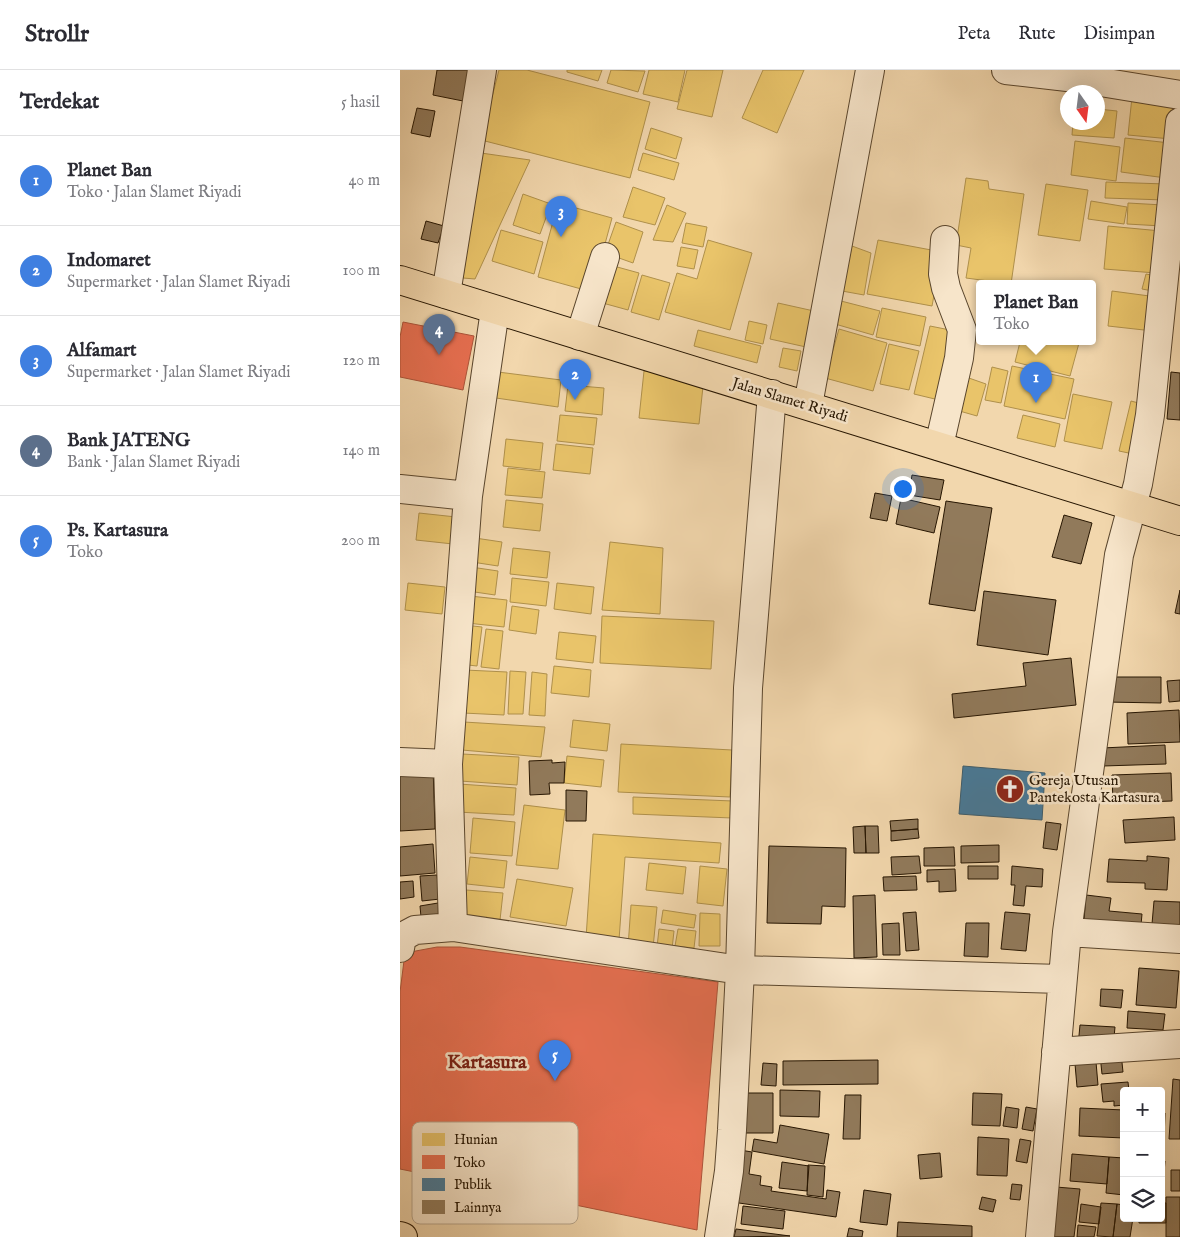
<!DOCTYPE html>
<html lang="id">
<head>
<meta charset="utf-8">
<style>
  body { margin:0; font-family:"IM FELL English",serif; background:#f7f7f7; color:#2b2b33 }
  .controls { position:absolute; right:15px; bottom:15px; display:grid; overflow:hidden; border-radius:5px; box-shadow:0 5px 20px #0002 }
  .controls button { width:45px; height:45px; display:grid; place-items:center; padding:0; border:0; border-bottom:1px solid #e1e1e2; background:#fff; color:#2b2b33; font:25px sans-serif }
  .compass { position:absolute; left:660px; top:15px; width:45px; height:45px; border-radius:50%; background:#fff; box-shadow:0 5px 20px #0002; rotate:166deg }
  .you { position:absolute; left:502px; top:418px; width:18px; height:18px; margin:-12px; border:4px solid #fff; border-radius:50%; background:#1a73e8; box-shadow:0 0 0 8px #1a73e833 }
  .badge { display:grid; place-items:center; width:32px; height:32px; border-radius:50%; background:#b45309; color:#fff; font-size:16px; font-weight:700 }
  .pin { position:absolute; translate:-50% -41px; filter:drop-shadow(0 1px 2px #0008) }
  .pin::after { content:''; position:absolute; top:26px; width:18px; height:15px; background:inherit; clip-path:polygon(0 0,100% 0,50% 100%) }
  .popup { position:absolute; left:576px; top:210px; width:120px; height:65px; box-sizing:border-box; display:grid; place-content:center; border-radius:5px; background:#fff; filter:drop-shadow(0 1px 4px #0005); font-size:16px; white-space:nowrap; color:#7c7c81 }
  .popup b { font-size:19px; color:#2b2b33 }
  .popup::after { content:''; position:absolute; left:50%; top:100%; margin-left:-10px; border:10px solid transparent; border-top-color:#fff }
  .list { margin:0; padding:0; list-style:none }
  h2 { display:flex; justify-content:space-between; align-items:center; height:65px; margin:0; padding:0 20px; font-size:21px }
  h2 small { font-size:16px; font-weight:400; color:#7c7c81 }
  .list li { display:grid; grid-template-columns:32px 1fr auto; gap:15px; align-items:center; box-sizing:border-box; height:90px; padding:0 20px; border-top:1px solid #e1e1e2 }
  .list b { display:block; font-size:19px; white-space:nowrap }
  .list p { margin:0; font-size:16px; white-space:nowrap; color:#7c7c81 }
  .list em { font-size:16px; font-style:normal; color:#7c7c81 }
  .icon { flex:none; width:28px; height:28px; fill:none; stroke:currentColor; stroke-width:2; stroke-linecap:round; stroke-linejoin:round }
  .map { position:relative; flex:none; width:780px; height:1167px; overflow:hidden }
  header { display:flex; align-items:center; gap:30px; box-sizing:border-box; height:70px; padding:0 25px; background:#fff; border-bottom:1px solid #e1e1e2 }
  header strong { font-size:24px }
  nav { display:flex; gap:28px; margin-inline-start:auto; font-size:18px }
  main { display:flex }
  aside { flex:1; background:#fff }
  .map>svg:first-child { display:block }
  .homes { fill:#e9c46a; stroke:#af904b }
  .shops { fill:#e76f51; stroke:#ad5439 }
  .public { fill:#457b9d; stroke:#3c5d6e }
  .building { fill:#917a5b; stroke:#271602 }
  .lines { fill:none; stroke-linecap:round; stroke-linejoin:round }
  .minor-casing { stroke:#5a462d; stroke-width:30 }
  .major-casing { stroke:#271602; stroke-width:30 }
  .highway-casing { stroke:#271602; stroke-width:30 }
  .minor { stroke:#f7e5ca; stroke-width:28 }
  .major { stroke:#f2d7ad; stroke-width:28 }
  .highway { stroke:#f2d7ad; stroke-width:28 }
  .labels { text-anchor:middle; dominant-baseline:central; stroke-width:5; stroke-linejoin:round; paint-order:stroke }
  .street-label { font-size:15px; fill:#271602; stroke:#f7e5ca }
  .poi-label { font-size:15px; fill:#271602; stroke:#f7e5ca; text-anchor:start }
  .district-label { font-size:20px; font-weight:bold; fill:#7a1f14; stroke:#f7e5ca }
  .key { fill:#f7e5ca; stroke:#b9a78e; stroke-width:1 }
  .key-label { font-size:14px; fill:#271602 }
</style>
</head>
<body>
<header>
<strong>Strollr</strong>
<nav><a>Peta</a><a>Rute</a><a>Disimpan</a></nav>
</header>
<main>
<aside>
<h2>Terdekat<small>5 hasil</small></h2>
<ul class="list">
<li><span class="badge" style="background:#3f7fe0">1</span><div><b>Planet Ban</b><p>Toko · Jalan Slamet Riyadi</p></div><em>40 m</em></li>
<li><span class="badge" style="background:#3f7fe0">2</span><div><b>Indomaret</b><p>Supermarket · Jalan Slamet Riyadi</p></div><em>100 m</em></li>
<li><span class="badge" style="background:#3f7fe0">3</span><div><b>Alfamart</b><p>Supermarket · Jalan Slamet Riyadi</p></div><em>120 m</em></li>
<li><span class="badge" style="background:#5c6f8a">4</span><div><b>Bank JATENG</b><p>Bank · Jalan Slamet Riyadi</p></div><em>140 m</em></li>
<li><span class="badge" style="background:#3f7fe0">5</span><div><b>Ps. Kartasura</b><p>Toko</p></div><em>200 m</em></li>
</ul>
</aside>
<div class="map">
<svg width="780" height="1167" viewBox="0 0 780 1167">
  <rect width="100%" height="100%" fill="#f2d7ad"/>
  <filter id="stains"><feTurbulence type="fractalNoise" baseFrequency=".004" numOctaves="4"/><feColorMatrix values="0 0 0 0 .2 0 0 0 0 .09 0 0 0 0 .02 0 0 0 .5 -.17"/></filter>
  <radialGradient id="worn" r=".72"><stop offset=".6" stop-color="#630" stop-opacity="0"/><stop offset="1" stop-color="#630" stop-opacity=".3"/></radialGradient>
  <!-- homes -->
  <path class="homes" d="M99 0H127L250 32 230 108 81 70Z
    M167 0H202L198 11 167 2Z
    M211 0 245 1 238 22 207 13Z
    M249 0H285L278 32 243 24Z
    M287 0H323L312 47 277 39Z
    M363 0H404L377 63 342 48Z
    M732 27 775 31 771 69 728 65Z
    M698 39 717 41 714 68 672 65 673 52H698Z
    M251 58 282 68 276 89 245 79Z
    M725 68 770 73 766 108 721 102Z
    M675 71 720 77 716 111 671 105Z
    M81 83 130 90 75 209 63 208Z
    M243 83 279 93 274 110 238 100Z
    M566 108 588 111 589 119 624 124 611 214 566 208 571 178 556 175Z
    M706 112 766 114 765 130 705 128Z
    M646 114 688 120 680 171 638 165Z
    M233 117 265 128 255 155 223 147Z
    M123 124 151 134 140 164 113 155Z
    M691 131 727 137 724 154 688 149Z
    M158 133 212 148 192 222 138 207Z
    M728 133 763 135 762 156 727 154Z
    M267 135 286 143 273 172 253 170Z
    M216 152 243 162 233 193 205 183Z
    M286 153 307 157 303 177 282 173Z
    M708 156 761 161 756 203 704 199Z
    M101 160 143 172 134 204 92 191Z
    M308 170 352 183 330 260 265 242 277 203 297 209Z
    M478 170 542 182 532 236 467 224Z
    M452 176 471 183 464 225 442 221Z
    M281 177 298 180 294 199 277 196Z
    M210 195 239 203 228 240 199 232Z
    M746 204 761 207 758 222 742 219Z
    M242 205 270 213 259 250 231 242Z
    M712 221 757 227 753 261 708 256Z
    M441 231 480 241 473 265 435 254Z
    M378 233 414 241 406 277 370 269Z
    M482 238 526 247 520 276 476 267Z
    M349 251 367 255 363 274 345 270Z
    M530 256 555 261 539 330 514 324Z
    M439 259 487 273 473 321 425 308Z
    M298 260 361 276 357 293 294 276Z
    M620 272 679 273 670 306 615 292Z
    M489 274 519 281 509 320 480 314Z
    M383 278 401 281 397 301 379 297Z
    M612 296 674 309 665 349 604 336Z
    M592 297 608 301 601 333 585 330Z
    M244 301 304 307 299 354 239 348Z
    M98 302 161 310 158 337 96 328Z
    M566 307 586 314 577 346 556 340Z
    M168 315 204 318 202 345 165 341Z
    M673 324 712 332 702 379 664 371Z
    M731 331 750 336 738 385 719 381Z
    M160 345 197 348 194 375 157 371Z
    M623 345 660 354 655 377 617 368Z
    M106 369 143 373 140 400 103 396Z
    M156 374 193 378 190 404 153 400Z
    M108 398 145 402 142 428 105 425Z
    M106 430 143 434 140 461 103 457Z
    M19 443 56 447 53 474 16 470Z
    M75 468 102 472 98 496 72 492Z
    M210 472 263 478 260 544 202 540Z
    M113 478 150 482 147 508 110 504Z
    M71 497 98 501 95 525 68 521Z
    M112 508 149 512 146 536 110 532Z
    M8 513 45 517 42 544 5 540Z
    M157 513 194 517 191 544 154 539Z
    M70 526 107 530 104 557 67 553Z
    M112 536 139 540 136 564 109 560Z
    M202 546 314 551 311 599 200 593Z
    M64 555 82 557 77 596 59 594Z
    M86 559 103 561 99 599 81 597Z
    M159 562 196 566 193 593 156 589Z
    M154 596 191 600 189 627 151 623Z
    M65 600 107 602 104 645 63 643Z
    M110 601 126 602 123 644H108Z
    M132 602 147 604 145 646 129 645Z
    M173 650 210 654 207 681 170 677Z
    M64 652 145 657 141 687 62 680Z
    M221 674 332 680 330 727 218 722Z
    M62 684 119 687 117 715 60 711Z
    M167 686 204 690 201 717 164 713Z
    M59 714 116 718 114 745 57 742Z
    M233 727 333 731 332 748 233 744Z
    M124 735 165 740 158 799 116 795Z
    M73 748 115 752 112 786 70 783Z
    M193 764 321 773 319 793 225 787 219 870 186 868Z
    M70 787 107 791 104 818 67 814Z
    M249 793 286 797 283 824 246 820Z
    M300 796 327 799 323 836 297 833Z
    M117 809 173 818 166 856 110 847Z
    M66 820 103 823 100 850 63 846Z
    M231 835 257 837 253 878 228 877Z
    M263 840 296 845 294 858 261 853Z
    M300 843 320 844V876H299Z
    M259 859 274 861 272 879 257 877Z
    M278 859 296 861 294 878 275 876Z"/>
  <!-- shops -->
  <path class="shops" d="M3 252 74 266 63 320 0 307V267Z
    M37 877H60L318 912 297 1160 0 1099V922L5 883Z"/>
  <!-- public -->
  <path class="public" d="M563 696 645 703 642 750 559 744Z"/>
  <!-- building -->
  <path class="building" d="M37 0H74L68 32 33 25Z
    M17 38 35 41 30 67 11 63Z
    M26 151 44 156 38 173 21 169Z
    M771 302 780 303V350L767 349Z
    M512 405 544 410 540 430 509 425Z
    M475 423 492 426 487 451 470 448Z
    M501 428 540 437 534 463 496 454Z
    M546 431 592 438 575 541 529 534Z
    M664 445 692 453 681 494 652 487Z
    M780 520V544L775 543Z
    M584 521 656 530 648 585 577 575Z
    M671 588 676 635 554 648 552 624 626 616 623 593Z
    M707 607H761V633L706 632Z
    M780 610V631L769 632 767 611Z
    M779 640 780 672 728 674 727 643Z
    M765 675 766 694 703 696 702 678Z
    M152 690V693L165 692 164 713H149L150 724 130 725 129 691Z
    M33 696 35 759 0 761V697Z
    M771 703 772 731 713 733 712 705Z
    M166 720 187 721 186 751H166Z
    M774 747 775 770 725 773 723 750Z
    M518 749V759L491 761 490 751Z
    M646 752 661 754 657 780 643 778Z
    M465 756 466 783H454L453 757Z
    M465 756H478L479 783H466Z
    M518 759 519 768 491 771V761Z
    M33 774 35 803 0 806V777Z
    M599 775V792L561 793V776Z
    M369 776 446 778 445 837 422 836 421 854 367 853Z
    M554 777 555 796H524V778Z
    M519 786 521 803 492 805 491 787Z
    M747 786 769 788 767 820 745 819V813L707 812 709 789 747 791Z
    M568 796H598V809H568Z
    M612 796 643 799 642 817 626 816 624 836 613 835 615 815H611Z
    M555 799 556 821 539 822V811L527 812V800Z
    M37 805 40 829 22 831 20 806Z
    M516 806 517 820 484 821 483 807Z
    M13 811 14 827 0 829V812Z
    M475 825 477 887 454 888 453 826Z
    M686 825 711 828 709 841 742 844 741 855 684 850Z
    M754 831 780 832V856L752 854Z
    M44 832 45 844 21 847 20 836Z
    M516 842 519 880 506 881 503 843Z
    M605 842 630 844 626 881 601 879Z
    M499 853 500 885H483L482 854Z
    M566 853H589L588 887 564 886Z
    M739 898 779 901 776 938 736 935Z
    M701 919 723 920 721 938 700 936Z
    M728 941 765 944 763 960 727 958Z
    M680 955 715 957 713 978 678 976Z
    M721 983 723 1002 702 1004 700 985Z
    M478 990V1014L383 1015V991Z
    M696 992 698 1015 677 1017 675 994Z
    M363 993 377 994 376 1016 361 1015Z
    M773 1009 780 1010V1069H769Z
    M728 1012 729 1021H724V1035L714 1036V1031L703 1032 701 1014Z
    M380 1020 420 1021 419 1047 380 1046Z
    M342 1023H373V1063H343Z
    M573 1023 602 1024 600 1056 572 1055Z
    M445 1025H461L460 1069H443Z
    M606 1037 619 1039 617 1058 603 1056Z
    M626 1037 637 1039 633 1061 622 1059Z
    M680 1038 724 1040V1068L679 1066Z
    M761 1042 765 1043 764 1070H761Z
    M380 1055 429 1064 424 1094 352 1081 354 1069 377 1073Z
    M578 1067 609 1069 607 1106 577 1105Z
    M620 1069 631 1071 627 1093 616 1091Z
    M340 1080 352 1082 349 1104 361 1106 360 1115 372 1117 371 1121 426 1129 427 1120 440 1122 436 1147 332 1132Z
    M540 1083 542 1107 520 1109 518 1085Z
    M672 1084 709 1087 707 1114 670 1111Z
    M709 1087 724 1088V1125L706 1123Z
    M761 1091H765L762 1128H761Z
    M382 1092 409 1096 407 1121 379 1118Z
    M408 1095 425 1096 423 1127 407 1125Z
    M771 1100H780V1121H771Z
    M612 1114 622 1115 620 1130 610 1129Z
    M656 1117 680 1119 674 1167H650Z
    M464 1120 491 1124 487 1155 460 1152Z
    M582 1127 596 1130 593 1142 579 1139Z
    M766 1127H780V1167H766Z
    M701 1133 717 1134 713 1167 697 1166Z
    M761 1133H766V1153H739V1148H761Z
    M681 1134 701 1137 699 1154 679 1152Z
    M717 1134 724 1135V1148H733L730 1167H713Z
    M343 1136 385 1141 383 1159 341 1154Z
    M498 1152 572 1156V1167H497Z
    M678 1155 696 1157 694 1167H677Z
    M449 1158 463 1161 462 1167H447Z
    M336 1159 390 1166 334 1167Z"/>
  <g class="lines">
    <defs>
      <path id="minor" d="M606 0 676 8 780 25
        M46 224 82 0
        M180 266 205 187
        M408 335 470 0
        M539 376 559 288 562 260 546 218 543 204 545 170
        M0 419 68 426
        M0 692 48 694
        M53 857 48 694 68 426 95 240
        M667 862 780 869
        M0 878 2 867 15 860 53 857 340 900 662 909
        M656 982 780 974
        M319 1167 329 1101 332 1060 340 900 348 618 372 324
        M640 1167 667 862 719 485 738 414 750 345 780 52"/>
      <path id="major" d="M0 210 780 451"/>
      <path id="highway" d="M0 1166 3 1167"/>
    </defs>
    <!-- minor casing -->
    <use href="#minor" class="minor-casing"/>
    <!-- major casing -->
    <use href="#major" class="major-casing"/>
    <!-- highway casing -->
    <use href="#highway" class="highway-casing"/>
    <!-- minor -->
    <use href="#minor" class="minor"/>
    <!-- major -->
    <use href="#major" class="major"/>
    <!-- highway -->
    <use href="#highway" class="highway"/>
  </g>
  <!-- icons -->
  <defs>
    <symbol id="church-disc" viewBox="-11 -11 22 22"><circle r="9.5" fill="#8f2418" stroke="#f7e5ca"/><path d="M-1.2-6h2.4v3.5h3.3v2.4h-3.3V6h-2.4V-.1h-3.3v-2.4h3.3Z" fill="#fff"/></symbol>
  </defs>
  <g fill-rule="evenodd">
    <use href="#church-disc" x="594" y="703" width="32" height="32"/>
  </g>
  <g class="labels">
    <!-- street labels -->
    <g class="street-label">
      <text transform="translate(390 330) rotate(17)">Jalan Slamet Riyadi</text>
    </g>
    <!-- poi labels -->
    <g class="poi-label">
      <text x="629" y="710">Gereja Utusan<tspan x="629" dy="17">Pantekosta Kartasura</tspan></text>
    </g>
    <!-- district labels -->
    <g class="district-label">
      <text x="87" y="992">Kartasura</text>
    </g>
  </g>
  <!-- legend -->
  <rect x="12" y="1052" width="166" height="102" rx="8" class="key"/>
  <rect x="22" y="1063" width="23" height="13" fill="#e9c46a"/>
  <rect x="22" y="1085" width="23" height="14" fill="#e76f51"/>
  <rect x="22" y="1108" width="23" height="13" fill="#457b9d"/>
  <rect x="22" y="1130" width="23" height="14" fill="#917a5b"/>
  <g class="key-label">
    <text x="54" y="1074">Hunian</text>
    <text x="54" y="1097">Toko</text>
    <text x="54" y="1119">Publik</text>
    <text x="54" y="1142">Lainnya</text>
  </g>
  <rect width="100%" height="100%" filter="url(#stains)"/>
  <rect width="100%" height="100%" fill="url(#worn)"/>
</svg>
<div class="controls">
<button>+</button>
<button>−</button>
<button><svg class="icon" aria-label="layers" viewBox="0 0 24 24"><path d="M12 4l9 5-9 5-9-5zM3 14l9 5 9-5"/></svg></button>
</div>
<svg class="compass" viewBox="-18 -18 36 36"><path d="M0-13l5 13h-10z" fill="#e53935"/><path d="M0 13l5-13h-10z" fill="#7c7c81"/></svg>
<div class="you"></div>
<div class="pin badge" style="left:636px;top:333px;background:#3f7fe0">1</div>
<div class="popup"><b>Planet Ban</b>Toko</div>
<div class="pin badge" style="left:175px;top:330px;background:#3f7fe0">2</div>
<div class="pin badge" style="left:161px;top:167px;background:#3f7fe0">3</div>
<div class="pin badge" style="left:39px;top:285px;background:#5c6f8a">4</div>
<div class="pin badge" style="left:155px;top:1011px;background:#3f7fe0">5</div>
</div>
</main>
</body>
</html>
